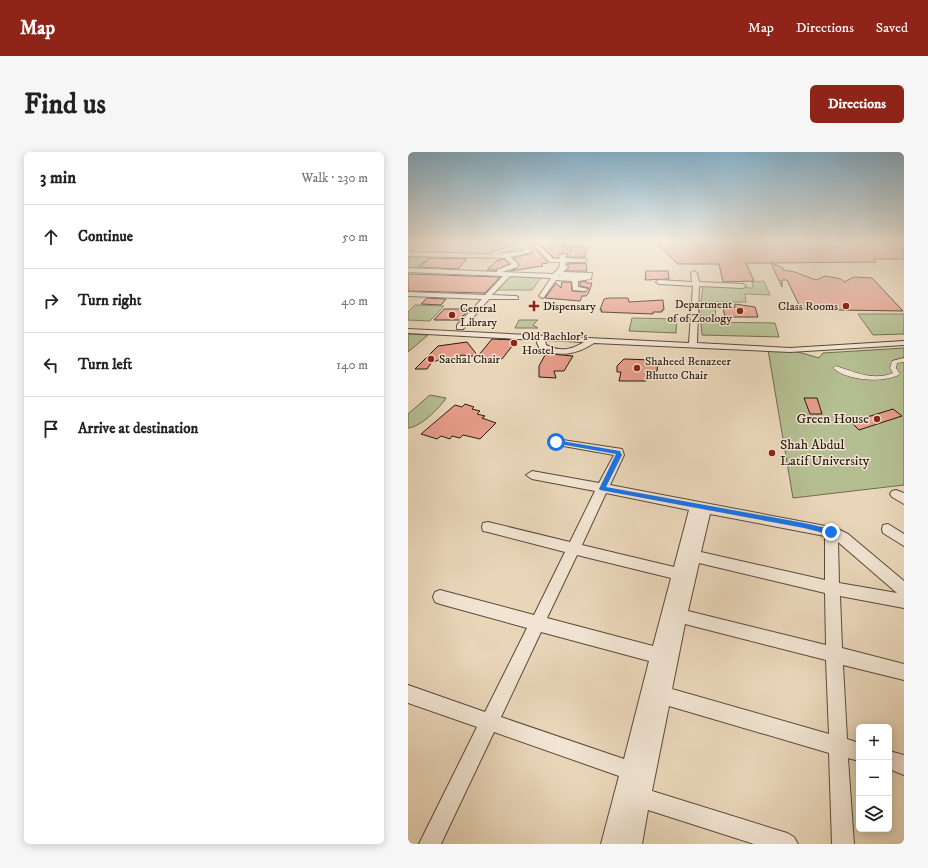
<!DOCTYPE html>
<html lang="en">
<head>
<meta charset="utf-8">
<style>
  body { margin:0; font-family:"IM FELL DW Pica",serif; background:#f6f6f6; color:#222 }
  .controls { position:absolute; right:12px; bottom:12px; display:grid; overflow:hidden; border-radius:6px; box-shadow:0 2px 10px #0003 }
  .controls button { width:36px; height:36px; display:grid; place-items:center; padding:0; border:0; border-bottom:1px solid #e0e0e0; background:#fff; color:#222; font:20px sans-serif }
  .stop { position:absolute; width:12px; height:12px; margin:-9px; border:3px solid #1a73e8; border-radius:50%; background:#fff }
  .stop.end { background:#1a73e8; border-color:#fff; box-shadow:0 1px 4px #0008 }
  .list { margin:0; padding:0; list-style:none }
  h2 { display:flex; justify-content:space-between; align-items:center; height:52px; margin:0; padding:0 16px; font-size:17px }
  h2 small { font-size:13px; font-weight:400; color:#767676 }
  .list li { display:grid; grid-template-columns:26px 1fr auto; gap:12px; align-items:center; box-sizing:border-box; height:64px; padding:0 16px; border-top:1px solid #e0e0e0 }
  .list b { display:block; font-size:15px; white-space:nowrap }
  .list em { font-size:13px; font-style:normal; color:#767676 }
  .icon { flex:none; width:22px; height:22px; fill:none; stroke:currentColor; stroke-width:2; stroke-linecap:round; stroke-linejoin:round }
  .map { position:relative; flex:none; width:496px; height:692px; overflow:hidden; border-radius:6px }
  header { display:flex; align-items:center; gap:24px; box-sizing:border-box; height:56px; padding:0 20px; background:#8f2418; color:#fff }
  header strong { font-size:19px }
  nav { display:flex; gap:22px; margin-inline-start:auto; font-size:14px }
  .intro { display:flex; align-items:center; justify-content:space-between; box-sizing:border-box; height:96px; padding:0 24px }
  h1 { margin:0; font-size:28px }
  .button { padding:10px 18px; border-radius:6px; background:#8f2418; color:#fff; font-size:14px; font-weight:700 }
  main { display:flex; gap:24px; padding:0 24px }
  aside { flex:1; background:#fff; border-radius:6px; box-shadow:0 2px 10px #0003 }
  .map>svg:first-child { display:block }
  .green { fill:#b4be91; stroke:#706c50 }
  .building { fill:#e69d8a; stroke:#2b1a0f }
  .lines { fill:none; stroke-linecap:round; stroke-linejoin:round }
  .pedestrian-casing { stroke:#5a493a; stroke-width:1 }
  .minor-casing { stroke:#5a493a; stroke-width:2 }
  .pedestrian { fill:#f1e4d2; fill-rule:evenodd }
  .minor { fill:#f1e4d2; fill-rule:evenodd }
  .route { fill:#1a73e8 }
  .poi-dot { fill:#8f2418; stroke:#f1e4d2; stroke-width:1.5 }
  .labels { text-anchor:middle; dominant-baseline:central; stroke-width:3; stroke-linejoin:round; paint-order:stroke }
  .far-poi-label { font-size:12px; fill:#2b1a0f; stroke:#f1e4d2; text-anchor:start }
  .poi-label { font-size:14px; fill:#2b1a0f; stroke:#f1e4d2; text-anchor:end }
</style>
</head>
<body>
<header>
<strong>Map</strong>
<nav><a>Map</a><a>Directions</a><a>Saved</a></nav>
</header>
<div class="intro"><h1>Find us</h1><a class="button">Directions</a></div>
<main>
<aside>
<h2>3 min<small>Walk · 230 m</small></h2>
<ul class="list">
<li><svg class="icon" aria-label="ahead" viewBox="0 0 24 24"><path d="M12 20V5M6 11l6-6 6 6"/></svg><div><b>Continue</b></div><em>50 m</em></li>
<li><svg class="icon" aria-label="right" viewBox="0 0 24 24"><path d="M7 20v-9h11M14 6l5 5-5 5"/></svg><div><b>Turn right</b></div><em>40 m</em></li>
<li><svg class="icon" aria-label="left" viewBox="0 0 24 24"><path d="M17 20v-9H6M10 6l-5 5 5 5"/></svg><div><b>Turn left</b></div><em>140 m</em></li>
<li><svg class="icon" aria-label="arrive" viewBox="0 0 24 24"><path d="M6 21V4h12l-3 4 3 4H6"/></svg><div><b>Arrive at destination</b></div></li>
</ul>
</aside>
<div class="map">
<svg width="496" height="692" viewBox="0 0 496 692">
  <rect width="100%" height="100%" fill="#e9d6b9"/>
  <filter id="stains"><feTurbulence type="fractalNoise" baseFrequency=".005" numOctaves="4"/><feColorMatrix values="0 0 0 0 .2 0 0 0 0 .09 0 0 0 0 .02 0 0 0 .5 -.17"/></filter>
  <radialGradient id="worn" r=".72"><stop offset=".6" stop-color="#630" stop-opacity="0"/><stop offset="1" stop-color="#630" stop-opacity=".3"/></radialGradient>
  <!-- green -->
  <path class="green" d="M0 105H22L8 116H0Z
    M100 124 133 126 124 138H89Z
    M356 129 362 143 337 142 338 150H293L295 134 345 136 344 130Z
    M292 151 308 152 307 165 291 164Z
    M7 153 36 154 22 169 0 168V160Z
    M450 162H496V182L465 183Z
    M224 166 269 167 268 181 221 179Z
    M111 168H130L125 173 130 176H107Z
    M293 170 367 171 371 185 294 183Z
    M0 182 20 183 0 200Z
    M496 196V333L385 346 360 198H383L411 206 415 201Z
    M22 243 38 246C32 256 11 276 0 276V262Z"/>
  <!-- building -->
  <path class="building" d="M116 89H125L124 93 140 111 133 112 135 114 102 119 109 116 111 112 105 106 125 101Z
    M245 89H493L496 92V107H465L468 110 363 111 375 116V118L387 120 408 128 417 124 433 127 436 130 446 125 464 126 495 159 431 158 420 155 416 157H393L379 128H374V135L363 111H338L346 129 315 130 311 112H270Z
    M150 90 163 100V95H176L178 96 177 105H159L160 102 159 101 151 102 150 106H146L133 93Z
    M22 106 59 107 50 117 11 115Z
    M96 107 101 112 88 118H79L88 109Z
    M178 111 179 119H158L161 115 159 112Z
    M238 119H260L261 127 237 128Z
    M0 122 92 125 77 141 0 139Z
    M178 129V131H184L181 140 178 144H174L172 149 137 146 148 131 153 136 154 130H163L164 139 177 140 181 136 172 134V130Z
    M19 146 38 147 33 153 13 152Z
    M201 146H220L221 150 255 148 256 158H254V160H245V162L193 160 194 158H192L196 147Z
    M327 152 347 155 350 165H317L315 156 327 155Z
    M36 157H62L51 168H26Z
    M84 187 109 188 94 207 53 203 49 209 31 208 24 210 19 217H7L30 194 59 190 70 204Z
    M143 202 165 204 156 219H146L148 226 131 225V214L137 203Z
    M216 207 244 208 250 211 249 219H246V221H239L238 229H211L213 220H209V214Z
    M396 246H409L414 262H402Z
    M57 252 66 255 64 257 72 259 69 262 77 264 74 266 88 271 72 287 55 283 52 286 44 284 42 287 33 284 29 287 13 282 47 253 54 255Z
    M485 257 494 264 451 278 443 270Z"/>
  <g class="lines">
    <defs>
      <path id="pedestrian" d="M496 206V210L489 211 488 216 492 222 491 223C473 231 440 229 425 216L428 214C447 220 465 229 485 221L482 216 484 209Z"/>
      <path id="minor" d="M7 89H13L0 99V94Z
        M109 89H114L124 100 102 105 110 112 109 115 94 120 145 122 151 116 152 110H142L125 92 127 89 145 107H152L151 103 159 102 157 106 179 107 177 110H158L157 113 160 115 155 120 184 121 183 127 170 129V135L180 137 177 139 165 138 164 129 148 128 136 145 134 146 131 144 143 126 102 124 84 143 108 144 110 145V147H81L55 177H49V173L74 147 0 144V140L77 143 95 124 0 120V116L89 120V118L104 112 97 106 0 104V100L85 102V100L110 92ZM112 95 117 99 89 102ZM151 123 154 124H178H151Z
        M157 89H178L183 94 180 96 176 93 158 94 155 92Z
        M286 119 289 121 291 130 335 132 338 134 335 136 291 134 289 191 382 196 496 189V193L382 200 186 191C168 203 152 205 132 197L129 191 130 188 0 181V177L281 191 285 134 251 132 248 130 251 128 284 130 283 121ZM137 188 176 190C163 198 152 200 138 193Z
        M148 287 214 297 216 303 202 333 428 376 440 382 496 429V456L432 444 434 496 496 512V528L435 513 439 587 451 591V609L440 606 446 692H424L421 601 261 554 244 639 379 681 386 685 390 692H346L240 658 234 692H193L211 624 86 580 33 692H11L69 575 0 551V533L77 560 119 476 32 452 27 450 25 445 27 440 32 438 126 463 157 400 80 380 75 379 74 375 75 371 80 370 162 390 187 339 124 327 118 323 124 319 191 331 206 303 144 292 143 290ZM198 341 281 358 266 415 174 393ZM302 362 417 384V428L293 400ZM430 390 489 441 431 431ZM169 403 263 426 245 494 139 466ZM291 411 417 441 418 493 280 459ZM277 472 418 508 421 582 264 537ZM133 480 241 509 216 607 93 565Z
        M488 338 496 341V352L484 345 482 342 484 339Z
        M480 372 496 382V394L475 381 474 377 475 373Z
        M481 599 496 603V623L481 617Z"/>
    </defs>
    <!-- pedestrian casing -->
    <use href="#pedestrian" class="pedestrian-casing"/>
    <!-- minor casing -->
    <use href="#minor" class="minor-casing"/>
    <!-- pedestrian -->
    <use href="#pedestrian" class="pedestrian"/>
    <!-- minor -->
    <use href="#minor" class="minor"/>
  </g>
  <!-- sky -->
  <linearGradient id="sky" x2="0" y2="1"><stop stop-color="#87b6d2"/><stop offset="0.48" stop-color="#f5ede0"/><stop offset="1" stop-color="#f5ede0" stop-opacity="0"/></linearGradient>
  <rect width="496" height="186" fill="url(#sky)"/>
  <!-- route -->
  <path class="route" d="M148 288 212 299 214 303 198 335 396 371 423 377 426 380 423 383 396 376 192 338 191 337 208 302 146 291V289Z"/>
  <!-- markers -->
  <g class="poi-dot">
    <path d="M124 148h4v4h4v4h-4v4h-4v-4h-4v-4h4z"/>
    <circle cx="438" cy="154" r="4"/>
    <circle cx="332" cy="159" r="4"/>
    <circle cx="44" cy="163" r="4"/>
    <circle cx="106" cy="191" r="4"/>
    <circle cx="23" cy="207" r="4"/>
    <circle cx="229" cy="216" r="4"/>
    <circle cx="469" cy="267" r="4"/>
    <circle cx="364" cy="301" r="4"/>
  </g>
  <g class="labels">
    <!-- far-poi labels -->
    <g class="far-poi-label">
      <text x="324" y="152" text-anchor="end">Department<tspan x="324" dy="14">of of Zoology</tspan></text>
      <text x="135" y="154">Dispensary</text>
      <text x="430" y="154" text-anchor="end">Class Rooms</text>
      <text x="52" y="156">Central<tspan x="52" dy="14">Library</tspan></text>
      <text x="114" y="184">Old Bachlor's<tspan x="114" dy="14">Hostel</tspan></text>
      <text x="31" y="207">Sachal Chair</text>
      <text x="237" y="209">Shaheed Benazeer<tspan x="237" dy="14">Bhutto Chair</tspan></text>
    </g>
    <!-- poi labels -->
    <g class="poi-label">
      <text x="461" y="267">Green House</text>
      <text x="372" y="293" text-anchor="start">Shah Abdul<tspan x="372" dy="16">Latif University</tspan></text>
    </g>
  </g>
  <rect width="100%" height="100%" filter="url(#stains)"/>
  <rect width="100%" height="100%" fill="url(#worn)"/>
</svg>
<div class="controls">
<button>+</button>
<button>−</button>
<button><svg class="icon" aria-label="layers" viewBox="0 0 24 24"><path d="M12 4l9 5-9 5-9-5zM3 14l9 5 9-5"/></svg></button>
</div>
<div class="stop" style="left:148px;top:290px"></div>
<div class="stop end" style="left:423px;top:380px"></div>
</div>
</main>
</body>
</html>
